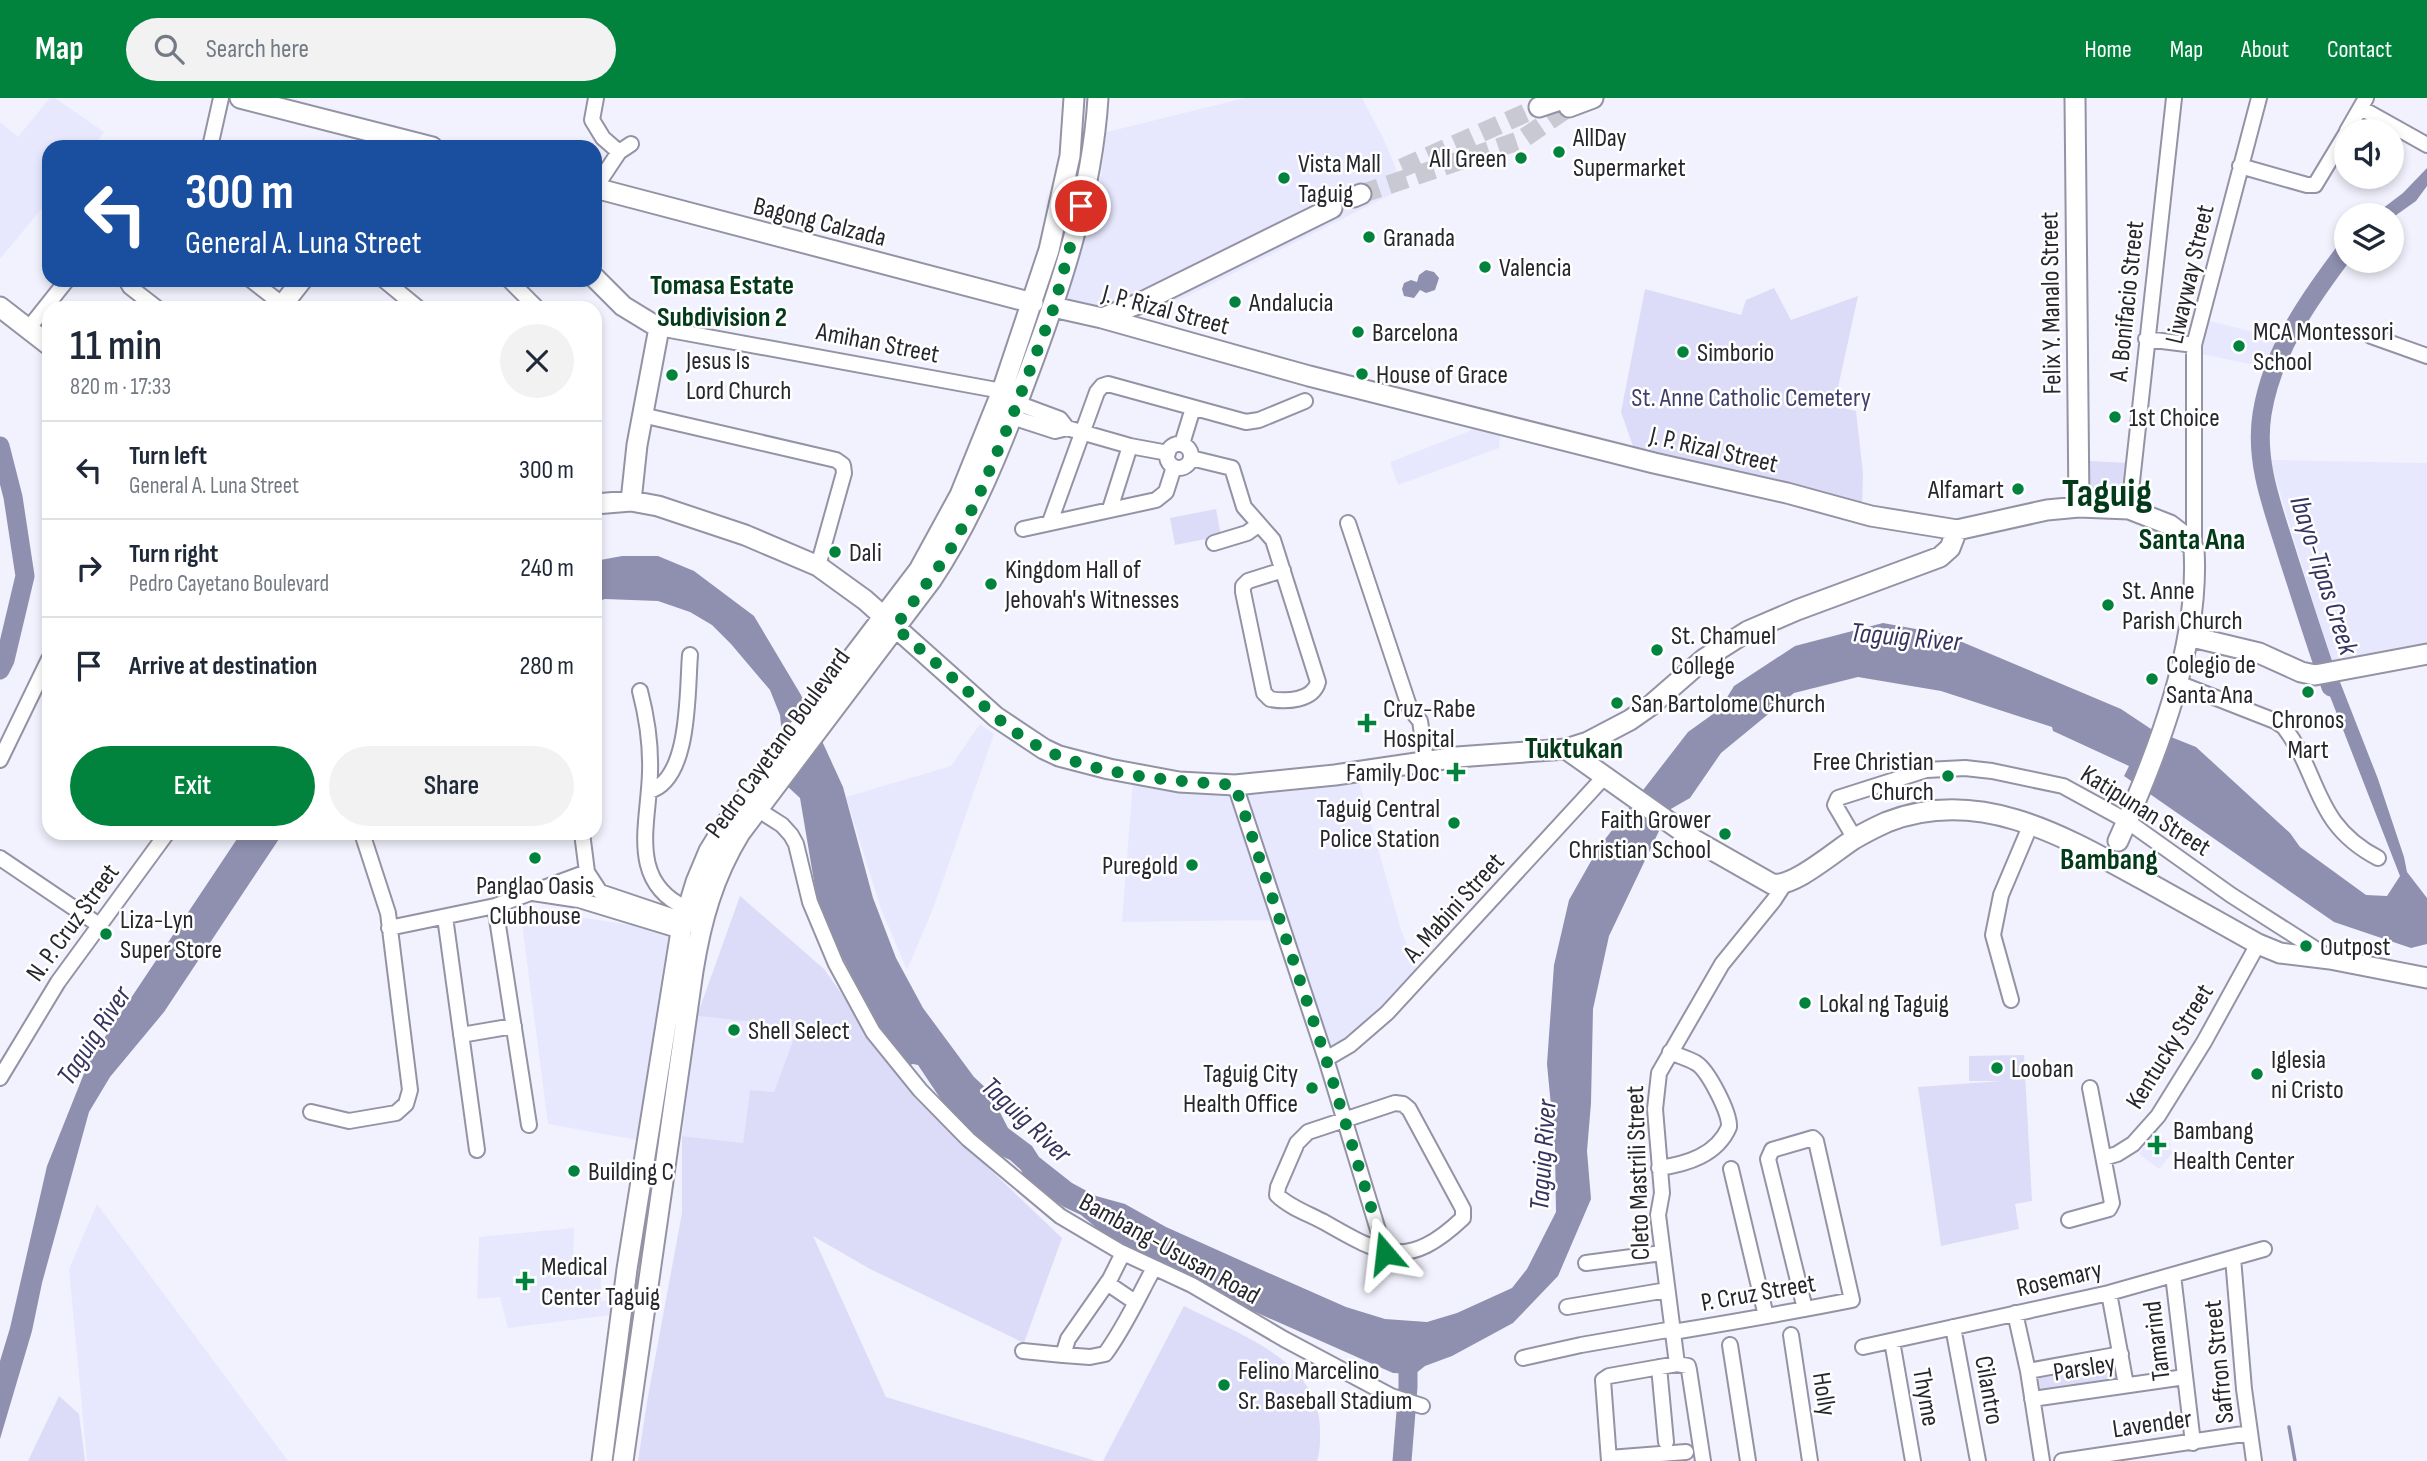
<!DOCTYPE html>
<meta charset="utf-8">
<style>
:root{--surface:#fff;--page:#f2f2f3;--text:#1f2937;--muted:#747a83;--line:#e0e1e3;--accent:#01833e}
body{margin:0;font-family:"Sofia Sans Condensed",sans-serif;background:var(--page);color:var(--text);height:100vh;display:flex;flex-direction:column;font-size:26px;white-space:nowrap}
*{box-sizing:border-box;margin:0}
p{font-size:23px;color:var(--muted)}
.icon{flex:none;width:38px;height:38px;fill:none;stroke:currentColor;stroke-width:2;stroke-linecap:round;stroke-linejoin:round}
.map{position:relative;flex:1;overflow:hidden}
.sheet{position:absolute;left:42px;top:203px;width:560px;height:539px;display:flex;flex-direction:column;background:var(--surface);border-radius:21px;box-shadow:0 4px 10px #0003}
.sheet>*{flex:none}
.banner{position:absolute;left:42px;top:42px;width:560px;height:147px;border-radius:21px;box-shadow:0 4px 10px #0003;background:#1a4fa0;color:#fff;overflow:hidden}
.tools{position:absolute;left:2334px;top:21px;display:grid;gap:14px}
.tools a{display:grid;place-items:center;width:70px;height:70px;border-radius:50%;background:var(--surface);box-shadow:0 4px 10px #0003;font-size:35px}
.pin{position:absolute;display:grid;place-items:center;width:60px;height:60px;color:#fff;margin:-30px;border:4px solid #fff;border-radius:50%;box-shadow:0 2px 7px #0007}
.me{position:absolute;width:77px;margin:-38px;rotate:343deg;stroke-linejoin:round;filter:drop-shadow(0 0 5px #0008)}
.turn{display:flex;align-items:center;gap:24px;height:147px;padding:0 28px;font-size:32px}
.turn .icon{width:91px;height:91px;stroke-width:2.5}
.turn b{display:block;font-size:49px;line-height:60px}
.round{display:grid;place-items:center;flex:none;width:74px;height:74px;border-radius:37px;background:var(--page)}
.overview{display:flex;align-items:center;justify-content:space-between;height:119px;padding:0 28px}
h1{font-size:42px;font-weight:600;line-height:52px}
.action{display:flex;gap:14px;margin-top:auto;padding:14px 28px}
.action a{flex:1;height:80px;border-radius:42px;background:var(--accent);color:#fff;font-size:28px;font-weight:600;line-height:80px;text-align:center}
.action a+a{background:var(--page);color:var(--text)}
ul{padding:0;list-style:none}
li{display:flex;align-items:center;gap:21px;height:98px;padding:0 28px;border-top:2px solid var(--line)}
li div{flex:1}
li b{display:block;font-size:26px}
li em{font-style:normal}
header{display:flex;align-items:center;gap:42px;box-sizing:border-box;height:98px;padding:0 35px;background:var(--accent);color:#fff}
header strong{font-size:33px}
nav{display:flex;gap:38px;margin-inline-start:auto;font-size:24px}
.search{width:490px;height:63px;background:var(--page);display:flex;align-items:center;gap:18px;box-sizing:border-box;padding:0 24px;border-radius:38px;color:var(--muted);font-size:26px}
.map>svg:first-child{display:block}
</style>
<header>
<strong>Map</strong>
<div class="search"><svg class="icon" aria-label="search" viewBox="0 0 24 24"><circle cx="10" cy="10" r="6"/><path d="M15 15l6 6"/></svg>Search here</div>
<nav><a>Home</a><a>Map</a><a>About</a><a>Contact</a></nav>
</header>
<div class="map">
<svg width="2427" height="1363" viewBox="0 0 2427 1363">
<rect width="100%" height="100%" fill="#f1f2fd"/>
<path fill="#e7e8fd" d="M50 0H55L104 34 93 49H49V102L0 161V24L18 39Z
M1245 0H1362L1384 42 1404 90 1190 197 1136 219 1066 205 1099 92 1107 34Z
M2206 222 2282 241 2269 270 2197 255Z
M1477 326 1501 331 1499 350 1398 387 1390 364 1470 333Z
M2270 362 2427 365V550L2332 567Z
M980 626 994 636 934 808 907 872 881 811 846 699 951 668Z
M1358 680 1401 832 1419 876 1352 940 1328 950 1240 692Z
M1133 683 1225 694 1233 698 1275 822 1122 824Z
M520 810 669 833 637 1042 548 1026Z
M697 918 798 929 774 994 750 992 743 1045 682 1038Z
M2154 1023 2160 1029 2156 1035 2171 1046 2168 1050 2173 1054 2159 1071 2139 1056 2145 1048 2138 1042Z
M97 1106 288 1363H87L69 1171Z
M574 1130 573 1167 601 1168V1203H612L611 1217 508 1230 500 1199 477 1201 479 1139Z"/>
<path fill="#dcdcf8" d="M1774 190 1791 222 1858 198 1834 308 1856 313 1863 375 1862 411 1635 354 1621 314 1645 191 1741 217 1746 202Z
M2090 363 2129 365 2127 400 2088 398Z
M1216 411 1221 438 1175 447 1170 420Z
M740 798 824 871 916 1001 1062 1140 1024 1245 870 1171 813 1138 886 1299 1096 1363H638L647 1304 682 1115V1038L743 1045 750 992 774 994 798 929 697 918Z
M2024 957 2032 1103 2015 1106 2019 1131 1941 1148 1918 989 2002 983H1969V958Z
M1184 1208C1238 1236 1323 1263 1320 1336 1320 1345 1320 1354 1317 1363H1103Z
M2114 1266 2117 1281 2040 1292 2038 1278Z
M59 1298 79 1316 85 1363H28Z"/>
<path fill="#8f90af" d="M2427 70V88L2416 103 2392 120V117H2374L2403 95Z
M2347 143V157L2307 211 2298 205Z
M1426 172 1434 174 1439 180 1435 192 1426 195 1420 192 1414 200 1404 198 1402 191 1404 185 1411 182 1417 184 1419 177Z
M622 458H658L694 473 754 518 801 597 843 689 873 800 896 860 923 910 974 979 989 993 1008 1030 1032 1048 1039 1059 1072 1085 1096 1098 1125 1106 1166 1129 1262 1172 1346 1209 1385 1221 1427 1224 1457 1215 1512 1190 1527 1171 1556 1114 1555 1050 1547 966 1554 867 1569 802 1599 749 1688 634 1720 611 1734 588 1795 548 1883 525 1943 536 2121 611 2151 631 2196 649 2290 735 2300 749 2366 797 2387 798 2400 778 2326 588 2340 584 2378 681 2404 759 2407 774 2427 800V846L2411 850 2334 824 2124 678 2129 668 2053 633 2052 629 1941 593 1858 579 1794 595 1721 655 1690 700 1669 712 1609 838 1593 911 1591 1005 1587 1053 1591 1101 1558 1178 1513 1225 1452 1258 1425 1268 1415 1276 1393 1275 1217 1197 1160 1164 1110 1141 1081 1117 1064 1109 1033 1088 1025 1081 1021 1072 1010 1062 983 1049 942 1003 918 967 913 966 907 968 882 935 835 845 818 807 800 700 787 688 780 617 770 592 731 546 712 527 690 514 658 503 605 501 595 504V463Z
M241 735H283L164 914 110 979 89 1014 42 1185 32 1233 0 1341V1263L10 1230 47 1068 89 963Z"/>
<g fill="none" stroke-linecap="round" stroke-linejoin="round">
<path stroke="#8f90af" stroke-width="3.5" d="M2289 1329 2295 1363"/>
<path stroke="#8f90af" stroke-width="19" d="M0 348 13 399 25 478 5 562 0 572
M2331 589C2316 547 2303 505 2289 462 2275 415 2254 367 2262 316 2272 253 2309 201 2347 151
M1402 1363 1408 1289V1249"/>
<path stroke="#c8c9d3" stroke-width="19" stroke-dasharray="19 10" stroke-linecap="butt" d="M1402 70 1539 9
M1361 96 1521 42 1569 9"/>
<g stroke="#9393a5" stroke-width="18">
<path id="street" d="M596 0 592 22 603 40 619 54
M2361 10 2427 47
M2347 33 2366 0
M210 49 221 0
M2240 68 2307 87H2315L2347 34
M595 90 619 54 631 46
M126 182 130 189 157 210
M251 182 287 210
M384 182 418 210
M509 182 537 210
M659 230 1002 293
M28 231 67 182
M2371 238 2427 258
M2146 241 2194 247
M1017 305 1060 321 1067 330
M642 317 836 362 843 367 844 375 818 468
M1012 319 1055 333 1067 330 1130 348 1168 355
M1182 346 1193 310
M1167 358a12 12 0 1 1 24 0a12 12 0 1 1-24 0Z
M1191 360 1232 370 1244 409 1273 442 1318 584C1313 603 1286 604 1270 601L1264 595 1243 494V488L1248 483 1283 472
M1110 411 1130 348
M2129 411 2174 0
M1050 424 1097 294 1102 288 1108 286 1246 324 1259 322 1305 303
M1348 425 1410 611 1420 623 1426 662
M1023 431 1156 402 1166 394 1174 369
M1214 445 1247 435 1258 427
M2194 451V247L2259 0
M2178 585 2275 623 2284 629C2321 678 2313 726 2378 760
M640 593C647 620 651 645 650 674 649 725 627 783 686 810
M0 662 49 561
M1235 687 1326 961 1385 1155
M649 693C691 682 687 591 690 557
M757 711 782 727 791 737 796 746 810 804 836 866 873 934 920 992 968 1041 1060 1118 1119 1153 1192 1187 1284 1241 1391 1298 1422 1308
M1855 741 1835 707 1838 700 1926 672 1965 670 1992 673 2063 688 2127 723 2231 797 2328 859
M0 760 99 827
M533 795 579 802 681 833
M579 802 587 774 582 735
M495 808 529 1027
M445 819 477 1052
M389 830 495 808 587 774 600 794 683 822
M2011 902 1993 837 2001 797 2031 726
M461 937 514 928
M1326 961 1350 947 1387 915 1605 678
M0 980 58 884 167 735
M1395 1005 1403 1006 1409 1011 1463 1111V1120C1408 1172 1383 1158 1324 1124 1309 1116 1289 1109 1277 1097L1278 1089 1297 1045 1308 1034Z
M311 1014 349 1023 396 1015 406 1006 410 992 388 815 362 735
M2104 1060 2117 1056 2133 1046 2158 1018 2204 944 2258 846
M1659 1070C1687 1066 1717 1057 1729 1029 1730 1015 1708 972 1696 965 1688 960 1678 958 1670 954
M1731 1071 1766 1218
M2069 1122 2109 1111 2112 1105 2090 990
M2233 1160 2244 1291 2254 1363
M1586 1165 1662 1155
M2173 1177 2193 1345
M1107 1185 1135 1204
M2109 1195 2126 1287
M1567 1209 1667 1192
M2015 1215 2028 1273 2042 1363
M1953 1229 1978 1363
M1673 1234C1733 1224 1792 1214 1852 1202L1816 1043 1813 1040 1772 1052 1768 1061 1805 1211
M1791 1237 1810 1363
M1892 1243 1913 1363
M1730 1247 1748 1363
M1863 1249 2109 1195 2264 1151
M1023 1253 1063 1257 1068 1241 1110 1181 1123 1155
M1063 1257 1090 1259 1105 1256C1125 1229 1138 1199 1154 1170
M1523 1260 1581 1247 1673 1231
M1677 1266 1658 1117 1662 1095 1655 1011 1659 975 1722 866 1774 802 1785 785
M1659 1269 1666 1344
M2028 1273 2121 1256
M2032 1301 2185 1279
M1609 1360 1686 1354
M1609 1363 1603 1282 1609 1278 1677 1266 1688 1268 1689 1272 1703 1363
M2062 1363 2250 1335"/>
</g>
<g stroke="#9393a5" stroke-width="23">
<path id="secondary" d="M240 0 432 49
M2075 0 2079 409
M1539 9 1566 0
M1569 9 1593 0
M595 90 1033 205
M1354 99 1361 96
M595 180 623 208 659 230 637 347 631 403
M0 209 49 247
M1053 209 1102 220 1309 278 1654 365 1787 395 1871 418 1957 432 2047 412 2079 409 2129 411 2170 427 2183 437 2194 451C2200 547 2157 657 2118 743
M280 210 302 182
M1102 220 1138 206 1332 110
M595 406 631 403 658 408 745 437 818 468 865 502 996 619 1044 651 1059 658 1109 671 1179 684 1235 687 1335 677 1457 659 1566 651 1588 644 1630 622 1650 608 1704 561 1748 533 1797 512 1940 459 1950 450 1957 432
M2188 538 2259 555 2301 574 2315 577 2427 556
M1566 651 1693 741 1772 786C1793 790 1835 753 1854 741 1864 735 1876 729 1887 724 1979 688 2064 738 2142 781 2181 803 2219 824 2258 846L2280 855 2330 861 2427 880
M602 1363 627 1171 681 833 696 784 709 753 725 727 919 472 960 397 1002 293 1049 152 1070 58 1074 0
M623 1363 693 873C701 823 713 779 740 735L932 481C973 419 1001 349 1027 279 1061 189 1092 96 1098 0"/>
</g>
<use href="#street" stroke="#fff" stroke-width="14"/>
<use href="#secondary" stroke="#fff" stroke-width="19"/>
</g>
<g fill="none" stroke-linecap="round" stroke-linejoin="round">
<path stroke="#01833e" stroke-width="12" stroke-dasharray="0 21.6" d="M1081 108 1054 209 1012 319 977 402 948 456 895 529C920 551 946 574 971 596 990 613 1007 630 1029 643 1083 677 1172 683 1235 687L1326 961 1385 1155"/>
</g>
<g fill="#01833e" stroke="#fff" stroke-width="2.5">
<circle cx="1559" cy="54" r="7"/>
<circle cx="1521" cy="60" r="7"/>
<circle cx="1284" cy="80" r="7"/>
<circle cx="1369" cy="139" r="7"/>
<circle cx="1485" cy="169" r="7"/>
<circle cx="1235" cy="204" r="7"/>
<circle cx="1358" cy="234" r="7"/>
<circle cx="2239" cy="248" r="7"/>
<circle cx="1683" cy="254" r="7"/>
<circle cx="1362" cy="276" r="7"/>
<circle cx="672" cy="277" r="7"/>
<circle cx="2115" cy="319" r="7"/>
<circle cx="2018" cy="391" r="7"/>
<circle cx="835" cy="454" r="7"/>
<circle cx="991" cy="486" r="7"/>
<circle cx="2108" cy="507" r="7"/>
<circle cx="1657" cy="552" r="7"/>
<circle cx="2152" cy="581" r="7"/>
<circle cx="2308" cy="594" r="7"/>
<circle cx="1617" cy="605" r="7"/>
<path d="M1363.5 614.5h7v7h7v7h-7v7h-7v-7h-7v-7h7z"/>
<path d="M1452.5 663.5h7v7h7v7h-7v7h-7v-7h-7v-7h7z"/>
<circle cx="1948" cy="678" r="7"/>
<circle cx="1454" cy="725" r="7"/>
<circle cx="1725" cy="736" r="7"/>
<circle cx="535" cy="760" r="7"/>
<circle cx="1192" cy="767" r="7"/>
<circle cx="106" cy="836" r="7"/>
<circle cx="2306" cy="848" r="7"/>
<circle cx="1805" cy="905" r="7"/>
<circle cx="734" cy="932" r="7"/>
<circle cx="1997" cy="970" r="7"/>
<circle cx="2257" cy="976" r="7"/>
<circle cx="1312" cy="990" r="7"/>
<path d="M2153.5 1036.5h7v7h7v7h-7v7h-7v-7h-7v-7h7z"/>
<circle cx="574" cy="1073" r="7"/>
<path d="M521.5 1172.5h7v7h7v7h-7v7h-7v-7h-7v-7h7z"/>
<circle cx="1224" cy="1287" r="7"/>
</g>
<g text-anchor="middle" stroke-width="5" stroke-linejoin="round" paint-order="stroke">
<g font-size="26" fill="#26262d" stroke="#fff" text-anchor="start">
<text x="1573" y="48">AllDay<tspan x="1573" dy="30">Supermarket</tspan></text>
<text x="1507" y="69" text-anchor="end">All Green</text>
<text x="1298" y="74">Vista Mall<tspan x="1298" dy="30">Taguig</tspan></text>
<text x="1383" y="148">Granada</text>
<text x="1499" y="178">Valencia</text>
<text x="1249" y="213">Andalucia</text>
<text x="2253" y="242">MCA Montessori<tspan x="2253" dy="30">School</tspan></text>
<text x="1372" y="243">Barcelona</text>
<text x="1697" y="263">Simborio</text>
<text x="686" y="271">Jesus Is<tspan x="686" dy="30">Lord Church</tspan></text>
<text x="1376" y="285">House of Grace</text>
<text x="2129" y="328">1st Choice</text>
<text x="2004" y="400" text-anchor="end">Alfamart</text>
<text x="849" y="463">Dali</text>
<text x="1005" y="480">Kingdom Hall of<tspan x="1005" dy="30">Jehovah's Witnesses</tspan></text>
<text x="2122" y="501">St. Anne<tspan x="2122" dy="30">Parish Church</tspan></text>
<text x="1671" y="546">St. Chamuel<tspan x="1671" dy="30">College</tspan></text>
<text x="2166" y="575">Colegio de<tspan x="2166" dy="30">Santa Ana</tspan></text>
<text x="1631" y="614">San Bartolome Church</text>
<text x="1383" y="619">Cruz-Rabe<tspan x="1383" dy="30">Hospital</tspan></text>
<text x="2308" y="630" text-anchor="middle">Chronos<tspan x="2308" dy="30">Mart</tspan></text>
<text x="1934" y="672" text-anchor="end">Free Christian<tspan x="1934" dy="30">Church</tspan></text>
<text x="1440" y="683" text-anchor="end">Family Doc</text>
<text x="1440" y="719" text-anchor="end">Taguig Central<tspan x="1440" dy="30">Police Station</tspan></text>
<text x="1711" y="730" text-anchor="end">Faith Grower<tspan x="1711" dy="30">Christian School</tspan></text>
<text x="1178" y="776" text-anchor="end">Puregold</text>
<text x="535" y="796" text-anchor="middle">Panglao Oasis<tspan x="535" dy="30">Clubhouse</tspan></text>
<text x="120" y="830">Liza-Lyn<tspan x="120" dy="30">Super Store</tspan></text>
<text x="2320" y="857">Outpost</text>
<text x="1819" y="914">Lokal ng Taguig</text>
<text x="748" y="941">Shell Select</text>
<text x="2271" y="970">Iglesia<tspan x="2271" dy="30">ni Cristo</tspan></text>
<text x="2011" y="979">Looban</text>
<text x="1298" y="984" text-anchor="end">Taguig City<tspan x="1298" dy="30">Health Office</tspan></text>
<text x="2173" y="1041">Bambang<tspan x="2173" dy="30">Health Center</tspan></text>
<text x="588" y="1082">Building C</text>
<text x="541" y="1177">Medical<tspan x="541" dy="30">Center Taguig</tspan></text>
<text x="1238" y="1281">Felino Marcelino<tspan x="1238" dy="30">Sr. Baseball Stadium</tspan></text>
</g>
<g font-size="26" fill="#26262d" stroke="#fff">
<text transform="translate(820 123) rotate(14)" y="9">Bagong Calzada</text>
<text transform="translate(2189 176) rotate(-77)" y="9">Liwayway Street</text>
<text transform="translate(2126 203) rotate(-84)" y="9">A. Bonifacio Street</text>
<text transform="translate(2050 205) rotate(-91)" y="9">Felix Y. Manalo Street</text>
<text transform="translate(1166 211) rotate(15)" y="9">J. P. Rizal Street</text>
<text transform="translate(878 244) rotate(11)" y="9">Amihan Street</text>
<text transform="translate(1714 351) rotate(13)" y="9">J. P. Rizal Street</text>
<text transform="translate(777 645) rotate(-54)" y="9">Pedro Cayetano Boulevard</text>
<text transform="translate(2146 712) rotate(32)" y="9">Katipunan Street</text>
<text transform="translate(1453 809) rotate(-48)" y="9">A. Mabini Street</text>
<text transform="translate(72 824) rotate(-54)" y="9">N. P. Cruz Street</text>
<text transform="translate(2169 948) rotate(-58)" y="9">Kentucky Street</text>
<text transform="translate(1637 1075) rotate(-92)" y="9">Cleto Mastrili Street</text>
<text transform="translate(1170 1150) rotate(29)" y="9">Bambang-Ususan Road</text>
<text transform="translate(2059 1180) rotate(-13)" y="9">Rosemary</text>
<text transform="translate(1758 1194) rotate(-10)" y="9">P. Cruz Street</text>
<text transform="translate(2156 1243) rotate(-97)" y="9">Tamarind</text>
<text transform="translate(2218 1264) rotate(-96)" y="9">Saffron Street</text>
<text transform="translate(2084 1269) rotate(-9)" y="9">Parsley</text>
<text transform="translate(1990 1292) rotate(80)" y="9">Cilantro</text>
<text transform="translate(1825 1296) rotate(81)" y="9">Holly</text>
<text transform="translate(1927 1299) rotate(80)" y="9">Thyme</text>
<text transform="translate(2152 1325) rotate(-8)" y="9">Lavender</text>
</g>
<g font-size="26" fill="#403e6c" stroke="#fff">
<text x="1751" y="308">St. Anne Catholic Cemetery</text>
</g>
<g font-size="28" font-weight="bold" fill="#033a19" stroke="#fff">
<text x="722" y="196">Tomasa Estate<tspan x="722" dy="32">Subdivision 2</tspan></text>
</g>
<g font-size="28" font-style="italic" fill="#363360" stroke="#fff">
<text transform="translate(2325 477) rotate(72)" y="10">Ibayo-Tipas Creek</text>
<text transform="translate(1906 538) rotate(5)" y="10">Taguig River</text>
<text transform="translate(93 937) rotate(-57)" y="10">Taguig River</text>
<text transform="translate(1027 1021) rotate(43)" y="10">Taguig River</text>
<text transform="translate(1542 1057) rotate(-86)" y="10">Taguig River</text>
</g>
<g font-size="30" font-weight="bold" fill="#033a19" stroke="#fff">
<text x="2192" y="451">Santa Ana</text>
<text x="1574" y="660">Tuktukan</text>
<text x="2109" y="771">Bambang</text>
</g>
<g font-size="40" font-weight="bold" fill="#033a19" stroke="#fff">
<text x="2107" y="408">Taguig</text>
</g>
</g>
</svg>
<div class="tools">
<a><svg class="icon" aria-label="sound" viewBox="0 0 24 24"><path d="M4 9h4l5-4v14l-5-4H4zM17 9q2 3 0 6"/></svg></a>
<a><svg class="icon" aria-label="layers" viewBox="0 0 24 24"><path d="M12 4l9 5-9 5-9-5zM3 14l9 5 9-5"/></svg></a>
</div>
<div class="pin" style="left:1081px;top:108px;background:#d93025"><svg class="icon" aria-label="arrive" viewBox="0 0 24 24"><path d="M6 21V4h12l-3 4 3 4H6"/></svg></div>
<svg class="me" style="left:1385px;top:1155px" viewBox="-20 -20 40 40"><path d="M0-17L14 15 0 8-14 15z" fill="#01833e" stroke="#fff" stroke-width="4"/></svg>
<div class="banner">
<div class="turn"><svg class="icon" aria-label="left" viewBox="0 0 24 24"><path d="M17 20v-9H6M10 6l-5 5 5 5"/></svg><div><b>300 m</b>General A. Luna Street</div></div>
</div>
<section class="sheet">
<div class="overview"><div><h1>11 min</h1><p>820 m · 17:33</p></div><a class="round"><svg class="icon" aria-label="close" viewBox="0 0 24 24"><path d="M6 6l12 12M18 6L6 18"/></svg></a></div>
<ul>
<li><svg class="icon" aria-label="left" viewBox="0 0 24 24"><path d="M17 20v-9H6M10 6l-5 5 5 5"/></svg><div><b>Turn left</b><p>General A. Luna Street</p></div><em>300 m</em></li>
<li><svg class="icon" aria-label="right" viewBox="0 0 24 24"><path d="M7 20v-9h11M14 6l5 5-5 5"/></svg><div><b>Turn right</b><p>Pedro Cayetano Boulevard</p></div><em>240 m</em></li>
<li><svg class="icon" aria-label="arrive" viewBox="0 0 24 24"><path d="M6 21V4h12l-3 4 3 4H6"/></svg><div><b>Arrive at destination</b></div><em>280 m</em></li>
</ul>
<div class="action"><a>Exit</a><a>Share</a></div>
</section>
</div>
